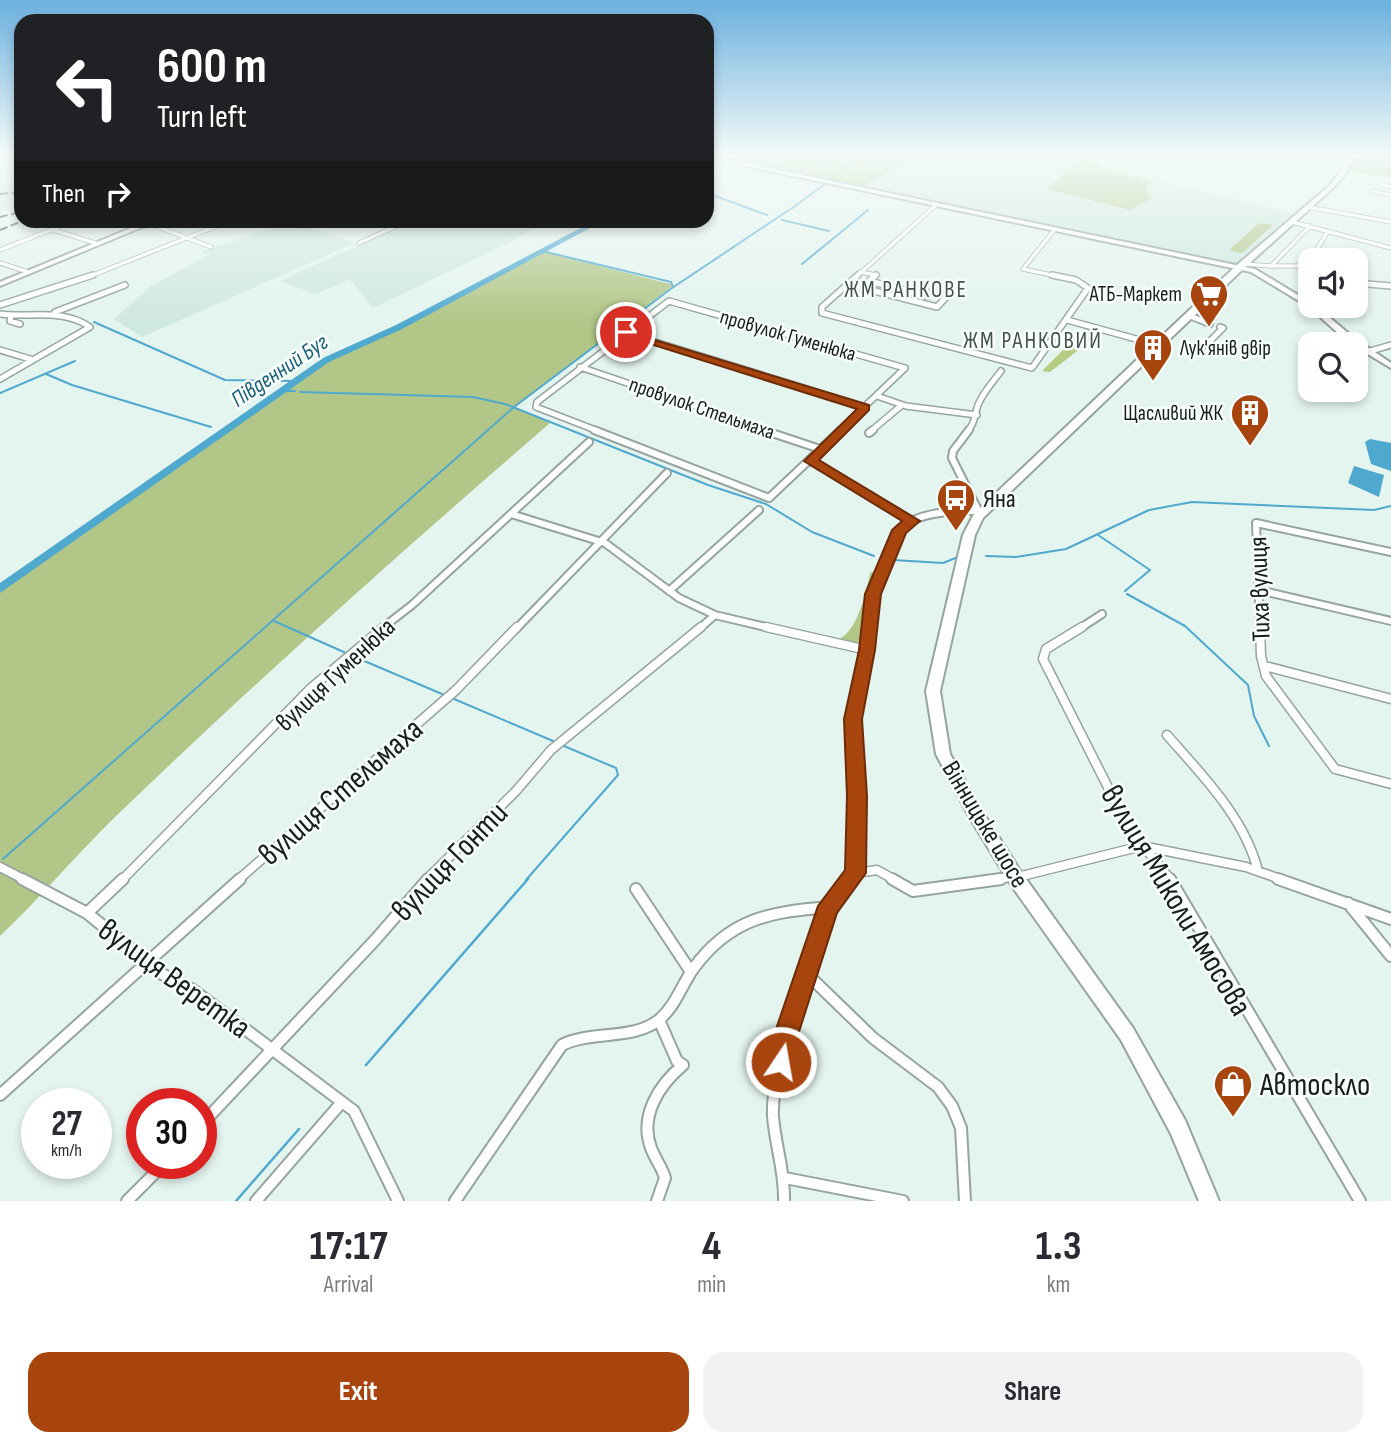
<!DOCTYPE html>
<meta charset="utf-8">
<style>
:root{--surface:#fff;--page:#f2f2f3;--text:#2b2b33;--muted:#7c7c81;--accent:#a8440e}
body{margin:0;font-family:"Sofia Sans Condensed",sans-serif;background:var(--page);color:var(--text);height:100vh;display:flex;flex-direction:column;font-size:26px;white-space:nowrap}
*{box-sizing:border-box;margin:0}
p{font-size:23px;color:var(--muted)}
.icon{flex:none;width:38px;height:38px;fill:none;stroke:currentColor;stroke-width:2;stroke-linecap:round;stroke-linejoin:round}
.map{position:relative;height:1201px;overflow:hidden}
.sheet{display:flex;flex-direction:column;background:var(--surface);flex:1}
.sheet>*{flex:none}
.guide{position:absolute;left:14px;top:14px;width:700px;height:214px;border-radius:21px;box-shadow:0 4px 10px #0003;background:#202124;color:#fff;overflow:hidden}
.buttons{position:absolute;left:1298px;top:248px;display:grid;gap:14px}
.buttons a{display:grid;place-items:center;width:70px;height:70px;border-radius:14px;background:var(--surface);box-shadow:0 4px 10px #0003;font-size:35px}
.speed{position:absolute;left:21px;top:1088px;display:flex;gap:14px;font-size:35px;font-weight:700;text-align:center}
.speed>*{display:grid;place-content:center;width:91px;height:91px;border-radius:50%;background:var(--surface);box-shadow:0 4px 10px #0003;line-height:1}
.speed small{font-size:18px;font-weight:400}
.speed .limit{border:10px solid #d22;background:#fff;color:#111}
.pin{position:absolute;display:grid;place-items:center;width:60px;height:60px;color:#fff;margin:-30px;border:4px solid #fff;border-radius:50%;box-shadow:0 2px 7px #0007}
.me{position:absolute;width:77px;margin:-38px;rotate:12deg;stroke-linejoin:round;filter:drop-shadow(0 0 5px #0008)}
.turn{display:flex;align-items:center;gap:24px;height:147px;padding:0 28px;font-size:32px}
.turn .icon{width:91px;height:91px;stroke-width:2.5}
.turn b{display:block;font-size:49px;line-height:60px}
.then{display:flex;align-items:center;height:66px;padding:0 28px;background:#0003;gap:14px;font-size:26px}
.eta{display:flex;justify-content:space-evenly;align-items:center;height:119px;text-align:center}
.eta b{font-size:42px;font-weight:700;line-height:49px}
.cta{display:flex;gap:14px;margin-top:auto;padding:14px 28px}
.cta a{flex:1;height:80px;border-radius:21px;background:var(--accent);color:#fff;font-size:28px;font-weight:700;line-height:80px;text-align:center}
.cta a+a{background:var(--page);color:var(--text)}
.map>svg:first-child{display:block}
</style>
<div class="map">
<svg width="1391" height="1201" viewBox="0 0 1391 1201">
<rect width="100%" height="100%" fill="#e4f4ef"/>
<path fill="#cfe8e0" d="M0 155H21V206L0 211Z
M917 155H1086L1046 188 1152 197 1145 190 1152 181 1161 180 1297 215 1239 266 861 188Z
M1138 155H1178L1158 179 1132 175Z
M416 220 547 221 512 241 373 308 350 279 316 294 279 281Z
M292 221 355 243 142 337 114 319 151 286 208 255 201 252Z"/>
<path fill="#b1c687" d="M917 155 861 188 707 156V155Z
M1086 155H1094V162L1104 168 1152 181 1145 190 1152 198 1130 210 1046 189Z
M1353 155H1391V178L1346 170Z
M1259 223 1273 225 1242 253 1229 250Z
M542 251 674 285 515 407 550 423C402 551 255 682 114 818 75 856 40 898 0 936V589L326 360 399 327Z
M880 568 871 590 865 643 862 645 837 640C857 633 866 593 870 573Z"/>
<path fill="#b4cc81" d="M782 155H811V168C830 176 855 166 869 175L864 180 850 182 765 163 768 158Z
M1085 328 1103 331 1050 372 1042 371Z"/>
<path fill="#4fa9cf" d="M1370 439 1391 443V471L1371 464 1365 442Z
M1354 466 1384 475 1379 497 1348 483Z"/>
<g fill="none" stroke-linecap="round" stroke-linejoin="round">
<path stroke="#4fa9cf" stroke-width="2" d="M843 169 863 155
M707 193 767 215
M791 209 825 184
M782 220 829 231
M542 251 671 282 673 287
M802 264 868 210
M94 322 225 380 296 381
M46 374 72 385 211 427
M284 391H295
M300 392 473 397 505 404 708 485 766 504 812 532 874 556
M0 393 75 361
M1098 535 1150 570 1125 591
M986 556 1016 557 1066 549 1149 510 1192 502 1374 510 1391 506
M893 560 943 563 958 557
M1127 594 1185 626 1248 685 1254 716 1269 746
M274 621 346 653
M355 657 442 694
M454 699 553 741
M3 859 514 407 672 288 789 210
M526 880 618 775 616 768 564 746"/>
<path stroke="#4fa9cf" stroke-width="2.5" d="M366 1065 528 879
M236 1201 299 1129"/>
<path fill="#4fa9cf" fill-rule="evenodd" d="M716 155H723L707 164V160Z
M596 220H605L402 329 329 362 0 593V583L323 358 396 325Z"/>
<g stroke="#95a49f" stroke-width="5">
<path id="street-far4" d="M1382 185 1391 187
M1372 191 1391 195
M1308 207 1391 222
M295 220 305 227
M1292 222 1391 248
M150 224 211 247
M1055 229 1023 269 1061 277
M54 230 98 244
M359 243 410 220
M0 250 76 220
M0 263 28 272
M1244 264 1271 266 1310 226
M1271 266H1297L1311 270
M1297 266 1313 256 1328 231
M860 272 876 275 874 277
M88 277 232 220
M856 277 937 204"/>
</g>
<g stroke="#95a49f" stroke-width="8">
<path id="street-far3" d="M858 275 822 307V313L1032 368 1088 288 1076 280 1052 275
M1356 283 1391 286
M847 284 937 307 949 294 933 290 928 296 869 281 876 275
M0 305 93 275
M55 312 125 285
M0 314C31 318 62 308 90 327L0 379
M11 316 10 321 20 324
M1190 316 1210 324
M1067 320 1158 345
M626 333 865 407
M1206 345 1223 328 1220 327
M0 350 30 359
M1367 352 1391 345
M580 367 768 431
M877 396 906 406 977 415
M598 431 536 407 537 402 669 301 905 368 839 431
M871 431 902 405
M968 431C976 422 974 415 978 405 983 392 993 382 1001 371"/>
</g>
<g stroke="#95a49f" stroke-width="10">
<path id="street-far2" d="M594 430 769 498 841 430
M763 430 823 450
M969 430 953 451 952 458 978 510
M869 433 873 430
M811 461 912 521
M511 514 605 543 679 598 715 615 774 629
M1259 590 1391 621
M669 591 759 510
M381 629 412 605 589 442
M516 629 667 473
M699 629 715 615
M869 629C872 603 885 539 908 523 925 512 963 509 982 512
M1079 629 1102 614
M1260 629 1256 523 1391 552"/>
</g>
<g stroke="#95a49f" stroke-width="11">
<path id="street-far1" d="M766 627 867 650
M1082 627 1046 649 1043 659 1119 809 1135 836 1171 880
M1260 627 1261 656 1266 676 1335 769 1391 784
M1265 666 1391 699
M1167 735C1202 775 1245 818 1258 871
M0 867 25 880
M856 873 877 870 895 880
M122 880 311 688 384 627
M238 880 456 690 517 627
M426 880 516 791 551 750 701 627
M850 880 856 873 857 796 853 719 869 627
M988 880 1026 875 1142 846 1246 867 1283 880"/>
</g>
<g stroke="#95a49f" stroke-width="14">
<path id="street" d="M22 879 87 913 162 974 193 990 354 1111 398 1201
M892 879 913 891 1001 879
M1170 879 1360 1201
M1278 879 1391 919
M636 889 691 972
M1348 903 1391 956
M87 913 123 879
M805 972 873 1038 938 1087 952 1106 961 1128 965 1201
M0 1095 240 879
M201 1125 376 939 428 879
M785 1178 903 1201
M127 1201 164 1164
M256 1201 342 1102
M455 1201 562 1045C592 1030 634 1041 660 1019 675 1006 682 985 693 969 730 918 770 912 829 907
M657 1201 665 1178C662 1167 655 1159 651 1148 639 1116 659 1085 683 1065L677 1061 659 1020
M784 1201C785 1171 775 1145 773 1116 771 1073 808 946 828 908 834 898 844 888 852 879"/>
</g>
<g stroke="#95a49f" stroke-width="4">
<path id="secondary" d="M707 155 1255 269 1311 303V306H1316L1354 338 1391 363V368L1356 347V345L1348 342 1309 307 1251 272 707 158Z
M159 220H172L140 228 0 286V282L136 226Z"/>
</g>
<g stroke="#95a49f" stroke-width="4">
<path id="primary" d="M1348 155H1354L1344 176 1333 188 1243 269 983 518 975 535 940 691 950 754 980 808 1021 872 1133 1028 1185 1120 1219 1201H1199L1171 1134 1121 1040 1009 882 970 818 936 754 926 691 963 535 974 514 1237 265 1329 186 1338 175Z"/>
</g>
<use href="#street-far4" stroke="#fff" stroke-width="3.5"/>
<use href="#street-far3" stroke="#fff" stroke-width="5"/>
<use href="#street-far2" stroke="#fff" stroke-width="6"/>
<use href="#street-far1" stroke="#fff" stroke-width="8"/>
<use href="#street" stroke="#fff" stroke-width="10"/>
<use href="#secondary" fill="#fff" fill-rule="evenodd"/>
<use href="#primary" fill="#fff" fill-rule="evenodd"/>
<path stroke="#48504e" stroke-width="2" stroke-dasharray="8 3.5" stroke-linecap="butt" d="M0 194 21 192
M0 217 21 212
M0 230 25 220"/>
</g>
<linearGradient id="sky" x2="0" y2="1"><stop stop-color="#6bb0de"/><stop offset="0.48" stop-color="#f3faf8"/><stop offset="1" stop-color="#f3faf8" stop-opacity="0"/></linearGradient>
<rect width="1391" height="323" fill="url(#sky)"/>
<path fill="#a8440e" stroke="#6d2c09" stroke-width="2" d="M622 330 869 405V410L819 460 920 521 906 533 881 594 875 650 862 719 867 796 866 873 837 913 796 1041 790 1071 781 1075 773 1071 769 1062 772 1041 818 906 845 870 847 796 844 719 859 650 865 594 892 530 902 521 804 461 857 409 622 335Z"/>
<defs>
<g id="supermarket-pin" transform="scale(2.0125)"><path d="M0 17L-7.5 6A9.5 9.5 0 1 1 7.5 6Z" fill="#a8440e" stroke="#f8fefc"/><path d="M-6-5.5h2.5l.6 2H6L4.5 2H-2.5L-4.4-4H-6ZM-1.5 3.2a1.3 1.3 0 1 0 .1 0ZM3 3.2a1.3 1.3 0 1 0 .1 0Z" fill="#fff"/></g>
<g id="building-pin" transform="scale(2.0125)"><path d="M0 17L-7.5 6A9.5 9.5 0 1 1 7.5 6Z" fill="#a8440e" stroke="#f8fefc"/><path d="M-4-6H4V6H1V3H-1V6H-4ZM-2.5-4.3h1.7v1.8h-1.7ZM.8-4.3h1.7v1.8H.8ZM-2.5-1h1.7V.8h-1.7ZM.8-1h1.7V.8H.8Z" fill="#fff"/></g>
<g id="bus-pin" transform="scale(2.0125)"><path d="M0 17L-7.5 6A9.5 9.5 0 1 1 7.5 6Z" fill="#a8440e" stroke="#f8fefc"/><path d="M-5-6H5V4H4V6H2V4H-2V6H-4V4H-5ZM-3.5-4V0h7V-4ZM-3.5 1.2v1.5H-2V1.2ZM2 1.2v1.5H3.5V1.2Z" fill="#fff"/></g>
<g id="shop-pin" transform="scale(2.0125)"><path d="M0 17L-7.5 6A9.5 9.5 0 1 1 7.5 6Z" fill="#a8440e" stroke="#f8fefc"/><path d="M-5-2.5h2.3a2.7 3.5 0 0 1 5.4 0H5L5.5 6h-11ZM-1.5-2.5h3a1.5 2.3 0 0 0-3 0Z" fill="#fff"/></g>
</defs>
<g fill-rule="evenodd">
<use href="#supermarket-pin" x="1209" y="294"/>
<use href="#building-pin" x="1153" y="348"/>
<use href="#building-pin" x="1250" y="413"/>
<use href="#bus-pin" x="956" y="498"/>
<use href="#shop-pin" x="1233" y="1084"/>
</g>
<g text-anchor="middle" stroke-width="5" stroke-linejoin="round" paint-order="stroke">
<g font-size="21" fill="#181e1c" stroke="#f8fefc" text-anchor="end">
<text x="1182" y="301">АТБ-Маркет</text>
<text x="1180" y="355" text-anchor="start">Лук'янів двір</text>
<text x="1223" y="420">Щасливий ЖК</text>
</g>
<g font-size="21" fill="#181e1c" stroke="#f8fefc">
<text transform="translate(788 335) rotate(16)" y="7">провулок Гуменюка</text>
<text transform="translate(702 408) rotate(19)" y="7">провулок Стельмаха</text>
</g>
<g font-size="23" letter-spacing="2" fill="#44514d" stroke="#f8fefc">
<text x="906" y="297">ЖМ РАНКОВЕ</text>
<text x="1033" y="348">ЖМ РАНКОВИЙ</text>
</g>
<g font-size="23" font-style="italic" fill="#1a5f7a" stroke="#f8fefc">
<text transform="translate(279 370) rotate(-34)" y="8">Південний Буг</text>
</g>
<g font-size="26" fill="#181e1c" stroke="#f8fefc" text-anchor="start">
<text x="983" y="507">Яна</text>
</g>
<g font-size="26" fill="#181e1c" stroke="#f8fefc">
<text transform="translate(1259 589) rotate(-92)" y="9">Тиха вулиця</text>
<text transform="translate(335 674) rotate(-43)" y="9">вулиця Гуменюка</text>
<text transform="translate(986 824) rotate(59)" y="9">Вінницьке шосе</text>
</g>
<g font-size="32" fill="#181e1c" stroke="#f8fefc">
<text transform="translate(340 791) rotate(-41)" y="11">вулиця Стельмаха</text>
<text transform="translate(449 861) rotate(-46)" y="11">вулиця Гонти</text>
<text transform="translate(1177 900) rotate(59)" y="11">вулиця Миколи Амосова</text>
<text transform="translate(175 978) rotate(36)" y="11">вулиця Веретка</text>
</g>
<g font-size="32" fill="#181e1c" stroke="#f8fefc" text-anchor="start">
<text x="1260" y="1095">Автоскло</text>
</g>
</g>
</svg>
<div class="buttons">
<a><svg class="icon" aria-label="sound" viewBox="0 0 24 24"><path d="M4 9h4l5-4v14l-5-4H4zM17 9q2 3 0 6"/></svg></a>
<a><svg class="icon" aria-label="search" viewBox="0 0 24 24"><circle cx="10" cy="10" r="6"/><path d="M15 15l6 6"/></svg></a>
</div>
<div class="speed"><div>27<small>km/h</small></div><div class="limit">30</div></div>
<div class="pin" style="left:626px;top:332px;background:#d93025"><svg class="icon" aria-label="arrive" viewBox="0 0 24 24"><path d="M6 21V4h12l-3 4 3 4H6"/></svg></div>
<svg class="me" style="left:781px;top:1062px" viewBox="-20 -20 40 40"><circle r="17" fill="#a8440e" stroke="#fff" stroke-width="3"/><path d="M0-11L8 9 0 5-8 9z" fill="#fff"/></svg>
<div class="guide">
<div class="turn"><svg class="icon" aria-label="left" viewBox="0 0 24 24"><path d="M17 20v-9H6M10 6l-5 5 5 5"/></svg><div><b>600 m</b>Turn left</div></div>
<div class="then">Then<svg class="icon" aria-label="right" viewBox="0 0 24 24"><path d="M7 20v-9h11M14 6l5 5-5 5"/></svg></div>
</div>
</div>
<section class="sheet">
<div class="eta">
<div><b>17:17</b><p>Arrival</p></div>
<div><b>4</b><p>min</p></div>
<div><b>1.3</b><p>km</p></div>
</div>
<div class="cta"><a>Exit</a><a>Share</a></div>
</section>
